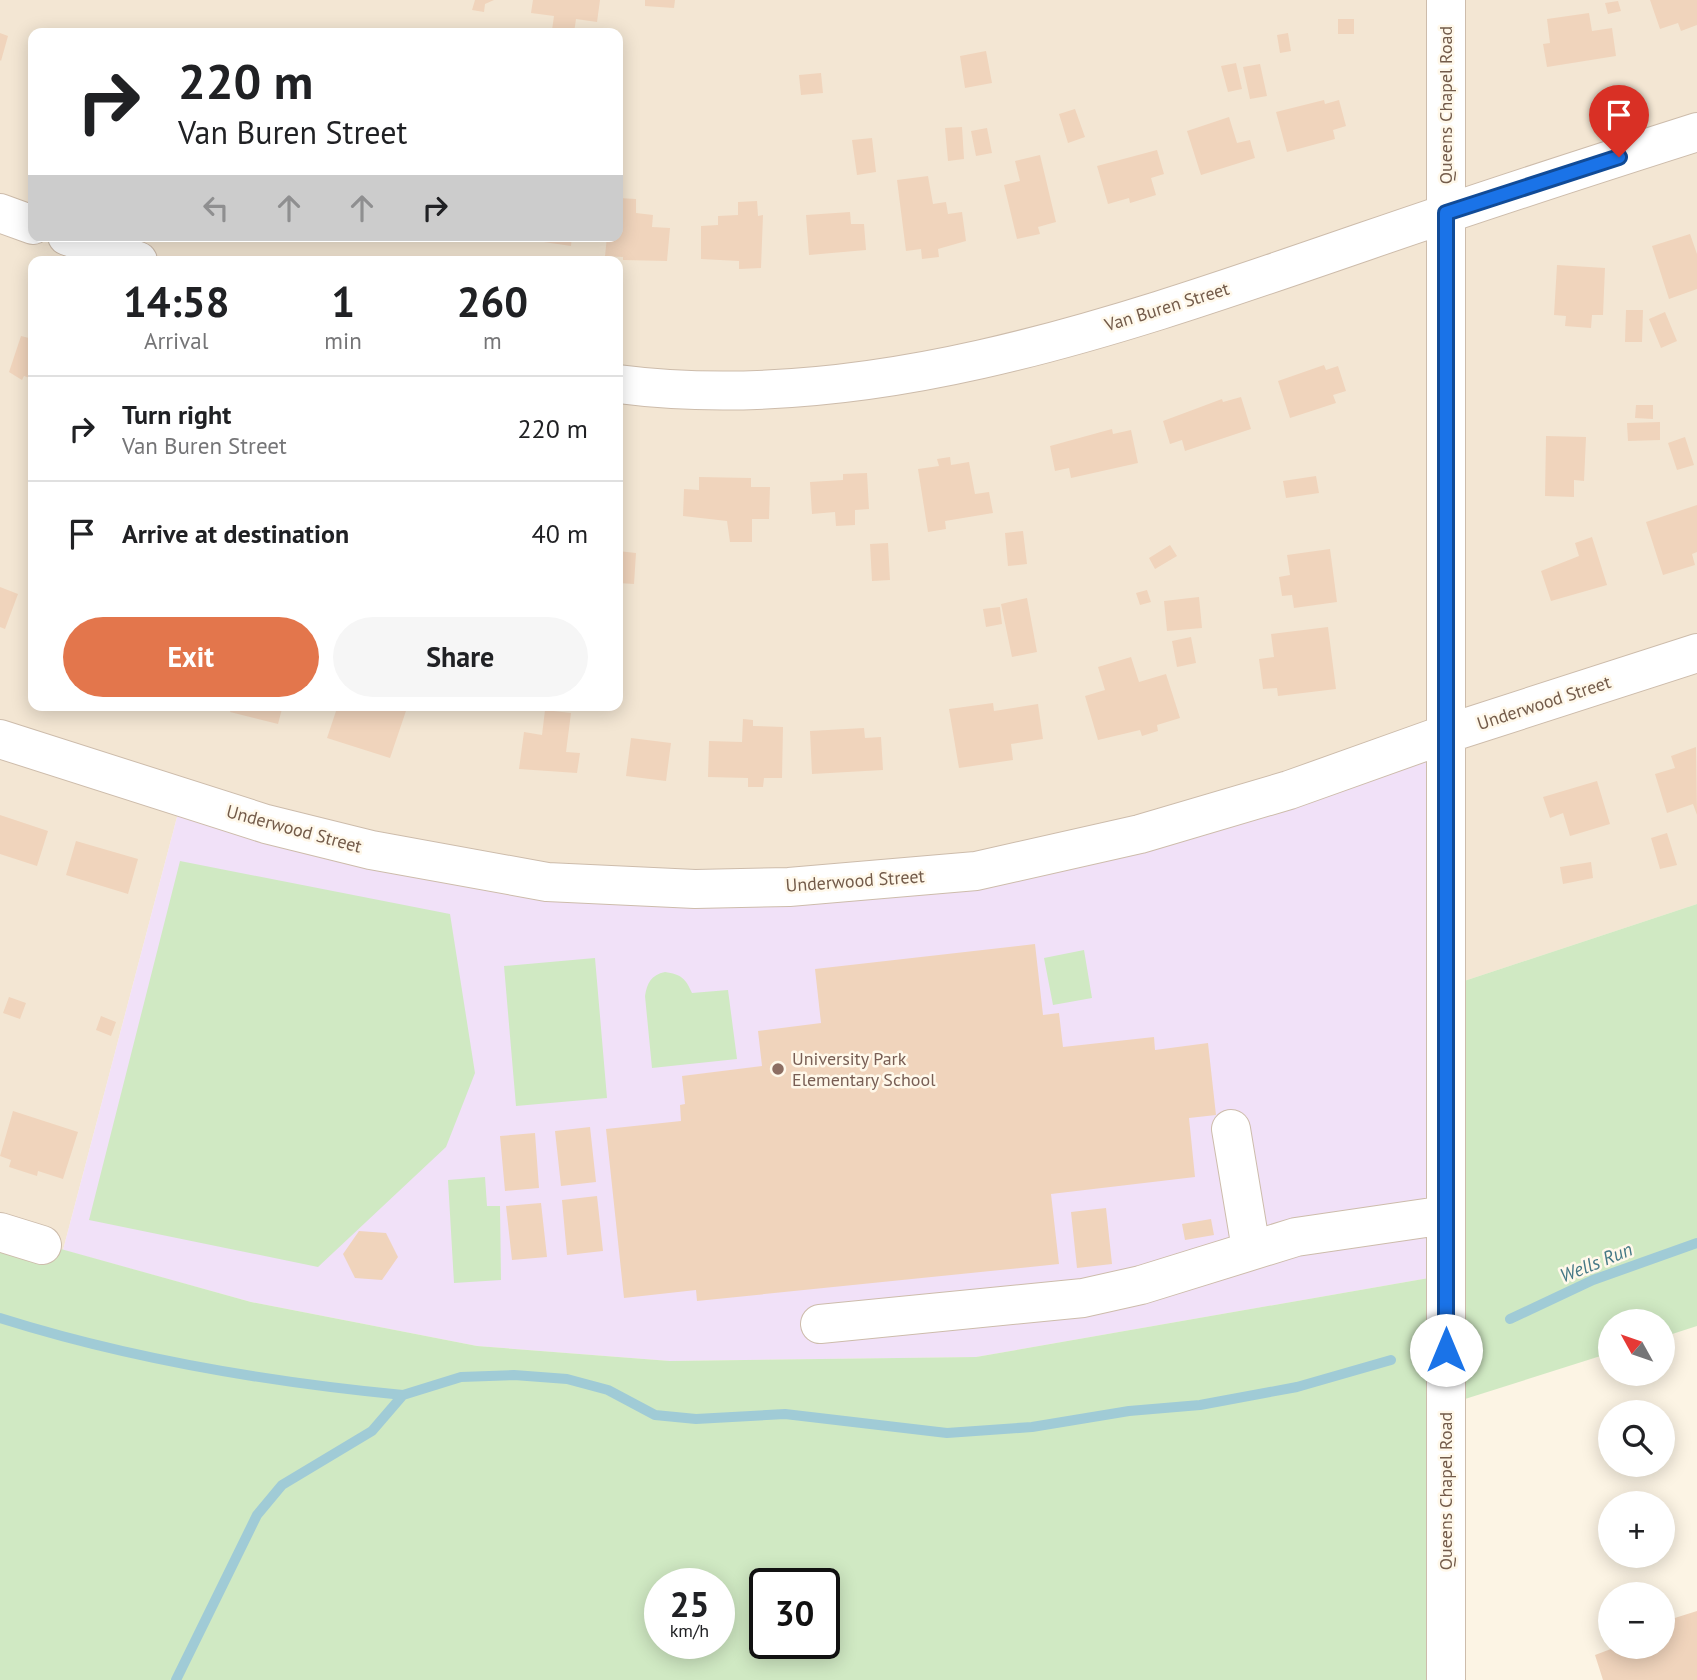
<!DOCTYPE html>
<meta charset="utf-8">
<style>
:root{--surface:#fff;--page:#f6f6f6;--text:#202124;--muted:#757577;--line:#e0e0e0;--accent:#e3764c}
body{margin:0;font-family:"PT Sans",sans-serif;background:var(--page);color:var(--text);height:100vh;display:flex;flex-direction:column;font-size:26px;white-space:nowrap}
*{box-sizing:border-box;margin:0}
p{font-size:23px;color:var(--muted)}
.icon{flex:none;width:38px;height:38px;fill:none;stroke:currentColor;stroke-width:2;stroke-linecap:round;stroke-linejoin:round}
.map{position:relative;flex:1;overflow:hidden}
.panel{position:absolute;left:28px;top:256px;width:595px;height:455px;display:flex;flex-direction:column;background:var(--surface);border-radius:14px;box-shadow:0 4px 18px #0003}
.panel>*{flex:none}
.hud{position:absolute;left:28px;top:28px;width:595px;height:214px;border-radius:14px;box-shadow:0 4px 18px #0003;background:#fff;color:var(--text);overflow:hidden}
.needle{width:46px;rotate:310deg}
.controls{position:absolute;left:1598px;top:1309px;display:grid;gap:14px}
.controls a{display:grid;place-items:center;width:77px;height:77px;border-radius:50%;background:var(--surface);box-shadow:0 4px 18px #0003;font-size:35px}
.speed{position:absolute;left:644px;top:1568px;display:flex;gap:14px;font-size:35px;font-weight:700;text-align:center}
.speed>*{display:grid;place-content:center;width:91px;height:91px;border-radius:50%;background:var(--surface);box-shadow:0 4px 18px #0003;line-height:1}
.speed small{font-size:18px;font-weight:400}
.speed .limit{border:4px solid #111;border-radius:10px;background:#fff;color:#111}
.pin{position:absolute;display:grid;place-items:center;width:60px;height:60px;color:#fff;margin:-72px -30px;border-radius:50% 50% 50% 0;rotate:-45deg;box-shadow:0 0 7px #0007}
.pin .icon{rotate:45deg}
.me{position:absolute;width:77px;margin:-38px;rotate:0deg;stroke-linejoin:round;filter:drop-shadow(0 0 5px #0008)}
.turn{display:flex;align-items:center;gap:24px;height:147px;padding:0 35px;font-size:32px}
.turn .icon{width:91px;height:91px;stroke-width:2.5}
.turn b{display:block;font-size:49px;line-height:60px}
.lanes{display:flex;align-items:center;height:66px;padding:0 35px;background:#0003;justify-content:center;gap:35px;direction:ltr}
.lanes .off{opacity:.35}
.eta{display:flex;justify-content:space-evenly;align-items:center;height:119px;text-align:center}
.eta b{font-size:42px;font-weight:700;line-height:49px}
.button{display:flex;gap:14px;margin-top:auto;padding:14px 35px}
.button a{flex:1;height:80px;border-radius:42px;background:var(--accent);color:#fff;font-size:28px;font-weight:700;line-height:80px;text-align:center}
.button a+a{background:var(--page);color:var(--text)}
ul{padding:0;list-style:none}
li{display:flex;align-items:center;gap:21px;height:105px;padding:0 35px;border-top:2px solid var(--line)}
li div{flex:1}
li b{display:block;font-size:26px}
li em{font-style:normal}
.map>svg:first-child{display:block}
</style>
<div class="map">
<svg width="1697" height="1680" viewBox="0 0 1697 1680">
<rect width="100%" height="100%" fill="#fcf4e4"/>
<path fill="#f3e6d3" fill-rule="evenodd" d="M0 0H1697V904L1446 987 1140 834 695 889 182 798 63 1250 0 1232ZM33 33H618V236H33ZM33 261H618V705H33Z"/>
<path fill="#f1e1f8" d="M1445 745 1446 1275 976 1357 670 1361 477 1346 251 1302 63 1250 182 798 621 889 976 870Z"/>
<path fill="#d0e9c3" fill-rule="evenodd" d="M180 861 450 914 475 1073 446 1147 318 1267 89 1220Z
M1697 904V1326L1663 1337 1662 1321H1610V1353L1446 1405V1680H0V1232L251 1302 477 1346 670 1361 976 1357 1446 1275V987ZM660 1584H719V1643H660ZM765 1584H824V1643H765Z
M1084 950 1092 998 1053 1005 1044 958Z
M595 958 607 1098 516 1106 504 966Z
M665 972C681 974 686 979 692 993L728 990 737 1059 652 1068 645 996C647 983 651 975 665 972Z
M485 1177 487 1206H500L501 1280 454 1283 448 1180Z"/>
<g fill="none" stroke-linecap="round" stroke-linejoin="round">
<path stroke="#a0cbd6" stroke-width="10" d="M0 1318C130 1359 268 1382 403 1395
M1510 1319 1593 1280 1697 1243
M176 1680 257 1515 282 1485 372 1431 403 1395 461 1377 514 1375 567 1379 608 1390 655 1415 696 1419 785 1414 947 1433 1032 1427 1129 1411 1200 1405 1297 1387 1391 1360"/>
</g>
<path fill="#f0d4bc" d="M475 0H494L485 4 484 12 472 10Z
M533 0H600L597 22 576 19 574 33 552 30 554 16 531 13Z
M645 0H675L674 8 645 6Z
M1650 0H1697V25L1681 31 1678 23 1660 29Z
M1618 1 1621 11 1608 14 1605 3Z
M1589 13 1592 31 1612 28 1616 56 1547 67 1543 44 1550 43 1547 19Z
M1338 19H1354V34H1338Z
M0 33 8 36 1 61 0 60Z
M1288 33 1291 51 1280 53 1277 35Z
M986 51 992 83 965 88 960 56Z
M1236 63 1242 89 1228 92 1221 66Z
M1260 64 1267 96 1250 99 1243 67Z
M821 73 823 93 801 95 799 75Z
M1324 100 1325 104 1339 100 1346 126 1333 130 1335 139 1287 152 1276 112Z
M1075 109 1085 137 1068 143 1059 114Z
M1229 117 1237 143 1250 140 1255 158 1201 175 1187 131Z
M962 127 964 159 948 161 945 128Z
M987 128 992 153 976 156 971 131Z
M872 138 876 172 857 175 852 140Z
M1157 150 1164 174 1151 178 1156 195 1130 203 1129 198 1108 204 1097 166Z
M1040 155 1056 222 1038 227 1040 234 1017 239 1004 185 1020 181 1015 161Z
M928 176 933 204 946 202 948 214 962 212 966 241 938 249 939 257 922 259 921 249 906 251 897 180Z
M618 198 636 199V213L653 215 652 227 670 228 667 261 623 260V257L605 256 607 236H618Z
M757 201 758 216 763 215 761 268 739 269V261L701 259V226L718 225V216L738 215V202Z
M850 212 851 224H864L866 250 809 255 806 215Z
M1690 234 1697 254V289L1669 299 1652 246Z
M503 236H572L571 246Z
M1557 265 1605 268 1603 315H1592L1591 328 1565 326 1566 316 1554 315Z
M1626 310H1643L1642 342H1625Z
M1665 312 1677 341 1661 348 1649 319Z
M21 336 33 339V379L24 376 22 380 9 372Z
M1324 365 1326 370 1338 366 1346 391 1333 395 1336 403 1290 418 1278 381Z
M1241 397 1251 429 1185 451 1182 440 1170 444 1163 421 1222 399 1223 402Z
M1636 405H1653V419L1635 418Z
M1660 422V440L1628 441 1627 423Z
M1112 429 1113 434 1131 430 1138 463 1071 478 1069 468 1055 471 1050 446Z
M1546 436 1586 437 1584 481 1574 480V497L1545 496Z
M1685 437 1694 465 1677 470 1668 443Z
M950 457 951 465 969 462 975 494 989 492 993 513 945 521 946 529 928 532 918 469 939 466 937 459Z
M867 473 869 509 855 510V525L836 526 835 512 812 514 810 482 843 480V474Z
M1316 476 1319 493 1286 498 1283 481Z
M699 477 751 478V487H770L769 519H752V542H730L727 521 683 516 684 489 699 490Z
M1697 505V552L1692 554 1695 565 1663 575 1646 522Z
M1023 531 1027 564 1008 566 1005 533Z
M1592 537 1607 585 1551 601 1541 571 1579 556 1575 543Z
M888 543 890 580 872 581 870 544Z
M1170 545 1177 556 1155 569 1149 558Z
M1330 549 1337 602 1294 608 1292 595 1282 596 1279 577 1290 575 1287 555Z
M618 551 636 553 634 584 618 583Z
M0 587 18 594 5 629 0 627Z
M1147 590 1151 602 1140 605 1136 593Z
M1199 597 1202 628 1167 631 1164 601Z
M1027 598 1037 652 1012 657 1001 604Z
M1000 607 1002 624 986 627 983 609Z
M1328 627 1336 689 1278 696 1277 688 1263 689 1259 659 1274 657 1271 634Z
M1191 637 1196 663 1177 667 1172 641Z
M1131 657 1139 682 1166 674 1180 718 1157 725 1158 731 1142 736 1140 730 1098 740 1085 696 1105 690 1098 667Z
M993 703 994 711 1038 704 1043 739 1011 744 1013 760 959 768 949 709Z
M222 705H283L278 724 230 712 231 709Z
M338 705H408L390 758 327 738Z
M545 710 571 713 566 752 580 753 577 773 519 769 524 732 542 735Z
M743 719 753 720V726L783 727 782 778H764L763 787H748V778L708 777 709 741 742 742Z
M864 728 865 738 881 737 883 770 812 774 810 731Z
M631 738 671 743 666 781 626 776Z
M1696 747 1697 815 1693 804 1667 813 1655 774 1675 768 1671 756Z
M1597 781 1610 824 1570 836 1563 813 1550 818 1543 797Z
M0 815 48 831 37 866 0 854Z
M1667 833 1677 865 1660 869 1651 838Z
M76 841 138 859 128 894 66 875Z
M1591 862 1593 878 1563 884 1560 867Z
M1035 944 1043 1015 1059 1013 1063 1047 1154 1037 1155 1050 1208 1043 1216 1115 1189 1118 1195 1177 1051 1194 1059 1264 697 1301 696 1290 624 1298 606 1129 681 1121 680 1105 685 1104 682 1076 762 1066 758 1031 821 1023 815 969Z
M9 997 26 1003 20 1019 3 1013Z
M101 1016 116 1022 111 1036 96 1030Z
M13 1111 78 1132 63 1179 38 1171 37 1176 9 1167 11 1160 0 1156Z
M590 1127 596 1182 561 1186 555 1131Z
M535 1133 539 1188 505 1191 500 1136Z
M597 1196 603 1251 567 1255 562 1200Z
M541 1203 547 1257 512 1260 506 1206Z
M1106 1208 1112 1264 1077 1268 1071 1212Z
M1211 1219 1214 1235 1185 1240 1182 1224Z
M359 1231 386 1233 398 1257 382 1280 355 1278 343 1254Z
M1697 1611V1680H1603L1595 1655 1611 1649 1610 1647H1662V1622Z"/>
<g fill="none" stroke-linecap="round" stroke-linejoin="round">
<g stroke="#cdbcab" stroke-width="40">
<path id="minor" d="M1446 0V1680
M0 213 33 225
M67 236 138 261
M618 384C871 417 1130 322 1366 241 1476 203 1587 167 1697 132
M0 739 266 824 371 850 547 882 695 889 789 887 976 871 1140 834 1289 790 1446 734 1697 653
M1231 1129 1251 1249
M0 1232 42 1245
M820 1324 1083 1298 1141 1285 1296 1237 1446 1215"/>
</g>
<use href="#minor" stroke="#fff" stroke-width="38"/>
</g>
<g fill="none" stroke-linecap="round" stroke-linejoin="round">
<g stroke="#114b97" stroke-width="18">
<path id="route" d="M1446 1350V213L1619 157"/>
</g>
<use href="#route" stroke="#1a73e8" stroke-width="12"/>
</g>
<circle fill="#8d6e63" stroke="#fff8ea" stroke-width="2.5" cx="778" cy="1069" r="7"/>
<g text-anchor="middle" stroke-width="5" stroke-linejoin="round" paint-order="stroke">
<g font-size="18" fill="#735b4a" stroke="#fff8ea">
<text transform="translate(1446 105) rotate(-90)" y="6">Queens Chapel Road</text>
<text transform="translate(1167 307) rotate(-17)" y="6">Van Buren Street</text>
<text transform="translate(1544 703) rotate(-18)" y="6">Underwood Street</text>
<text transform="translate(294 829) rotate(15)" y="6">Underwood Street</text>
<text transform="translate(855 881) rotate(-4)" y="6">Underwood Street</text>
<text transform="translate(1446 1491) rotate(-90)" y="6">Queens Chapel Road</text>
</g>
<g font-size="18" fill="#785e54" stroke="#fff8ea" text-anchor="start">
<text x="792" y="1065">University Park<tspan x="792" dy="21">Elementary School</tspan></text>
</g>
<g font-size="19" font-style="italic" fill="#457886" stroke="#fff8ea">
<text transform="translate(1596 1262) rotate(-22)" y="7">Wells Run</text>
</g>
</g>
</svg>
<div class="controls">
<a><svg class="needle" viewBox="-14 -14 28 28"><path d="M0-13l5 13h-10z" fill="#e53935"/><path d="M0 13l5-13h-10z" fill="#757577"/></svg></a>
<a><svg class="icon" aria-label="search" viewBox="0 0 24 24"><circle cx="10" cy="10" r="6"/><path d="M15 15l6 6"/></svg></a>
<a>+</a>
<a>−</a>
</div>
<div class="speed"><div>25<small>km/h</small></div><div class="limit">30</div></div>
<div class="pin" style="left:1619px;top:157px;background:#d93025"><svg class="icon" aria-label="arrive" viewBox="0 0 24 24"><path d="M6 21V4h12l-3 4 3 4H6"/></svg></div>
<svg class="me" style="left:1446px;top:1350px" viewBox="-20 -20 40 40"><circle r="19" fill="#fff"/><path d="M0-13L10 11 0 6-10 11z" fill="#1a73e8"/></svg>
<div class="hud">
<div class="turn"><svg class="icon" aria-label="right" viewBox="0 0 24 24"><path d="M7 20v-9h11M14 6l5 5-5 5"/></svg><div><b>220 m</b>Van Buren Street</div></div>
<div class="lanes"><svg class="icon off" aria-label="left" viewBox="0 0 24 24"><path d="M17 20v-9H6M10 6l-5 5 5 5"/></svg><svg class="icon off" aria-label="ahead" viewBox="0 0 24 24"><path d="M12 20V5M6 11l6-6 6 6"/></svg><svg class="icon off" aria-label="ahead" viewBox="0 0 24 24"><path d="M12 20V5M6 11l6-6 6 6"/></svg><svg class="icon" aria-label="right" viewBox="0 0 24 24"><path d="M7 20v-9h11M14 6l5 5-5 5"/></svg></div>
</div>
<section class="panel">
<div class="eta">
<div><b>14:58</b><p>Arrival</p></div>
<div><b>1</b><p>min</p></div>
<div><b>260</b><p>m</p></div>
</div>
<ul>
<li><svg class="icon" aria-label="right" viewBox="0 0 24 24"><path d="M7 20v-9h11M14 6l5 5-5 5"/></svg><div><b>Turn right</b><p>Van Buren Street</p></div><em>220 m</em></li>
<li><svg class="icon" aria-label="arrive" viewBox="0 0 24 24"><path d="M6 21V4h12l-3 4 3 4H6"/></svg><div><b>Arrive at destination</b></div><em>40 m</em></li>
</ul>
<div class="button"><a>Exit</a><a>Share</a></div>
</section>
</div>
